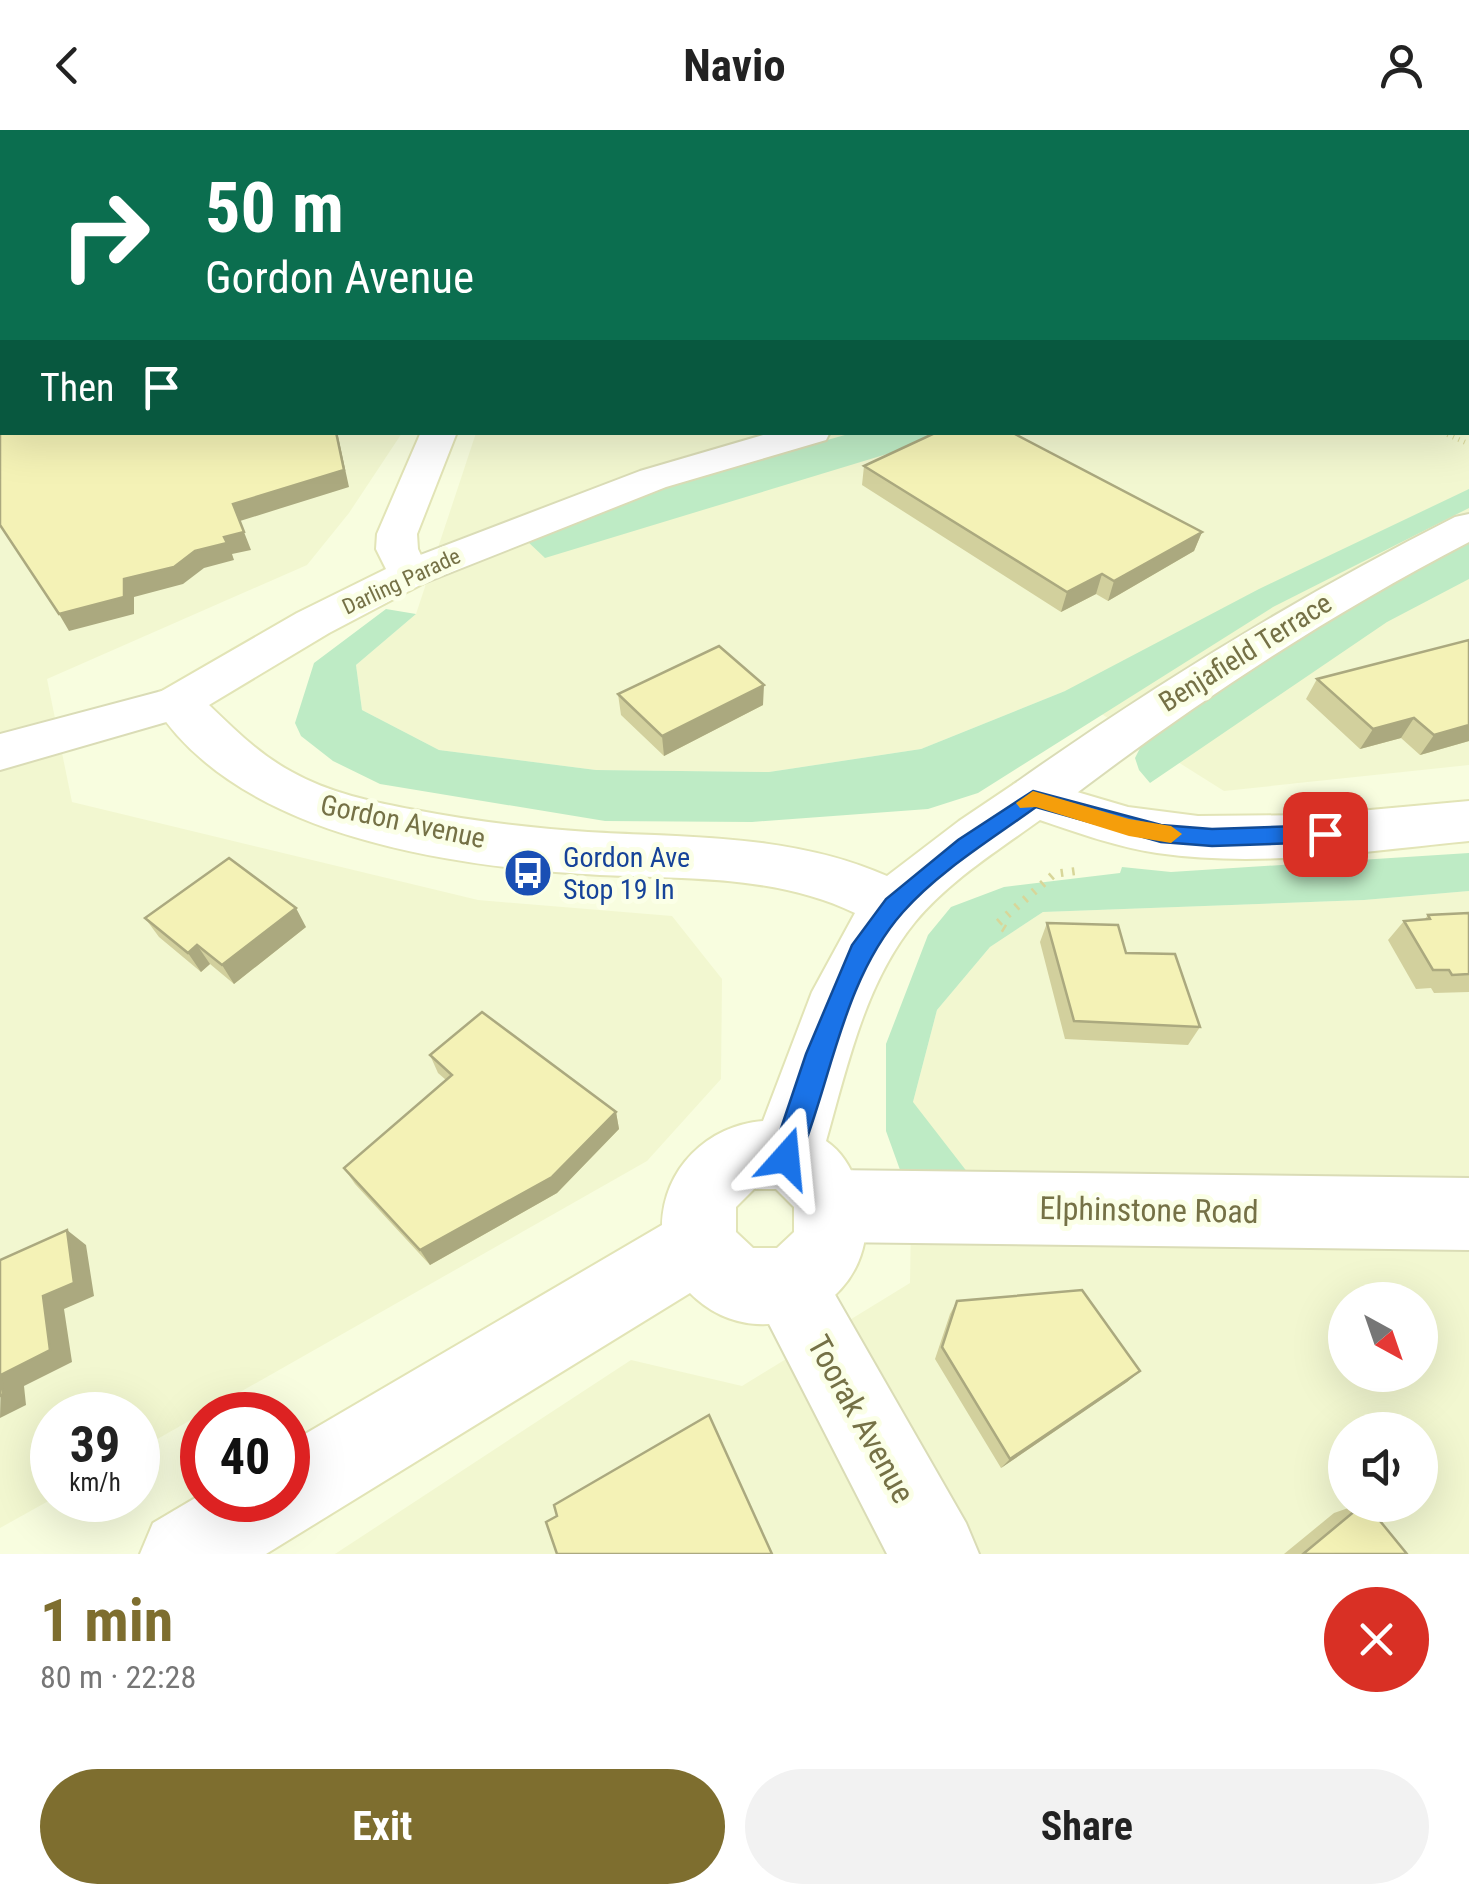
<!DOCTYPE html>
<meta charset="utf-8">
<style>
:root{--surface:#fff;--page:#f2f2f2;--text:#222;--muted:#767676;--accent:#7e6e2f}
body{margin:0;font-family:"Roboto Condensed",sans-serif;background:var(--page);color:var(--text);height:100vh;display:flex;flex-direction:column;font-size:38px;white-space:nowrap}
*{box-sizing:border-box;margin:0}
p{font-size:32px;color:var(--muted)}
.icon{flex:none;width:55px;height:55px;fill:none;stroke:currentColor;stroke-width:2;stroke-linecap:round;stroke-linejoin:round}
.map{position:relative;height:1424px;overflow:hidden}
.details{display:flex;flex-direction:column;background:var(--surface);flex:1}
.details>*{flex:none}
.top-card{position:absolute;left:0px;top:0px;width:1470px;height:305px;box-shadow:0 10px 40px #0002;background:#0b6e4f;color:#fff;overflow:hidden}
.needle{width:65px;rotate:140deg}
.fabs{position:absolute;left:1328px;top:1152px;display:grid;gap:20px}
.fabs a{display:grid;place-items:center;width:110px;height:110px;border-radius:50%;background:var(--surface);box-shadow:0 10px 40px #0002;font-size:50px}
.speed{position:absolute;left:30px;top:1262px;display:flex;gap:20px;font-size:50px;font-weight:700;text-align:center}
.speed>*{display:grid;place-content:center;width:130px;height:130px;border-radius:50%;background:var(--surface);box-shadow:0 10px 40px #0002;line-height:1}
.speed small{font-size:25px;font-weight:400}
.speed .limit{border:15px solid #d22;background:#fff;color:#111}
.pin{position:absolute;display:grid;place-items:center;width:85px;height:85px;color:#fff;margin:-42px;border-radius:20px;box-shadow:0 5px 15px #0006}
.me{position:absolute;width:110px;margin:-55px;rotate:18deg;stroke-linejoin:round;filter:drop-shadow(0 0 8px #0008)}
.turn{display:flex;align-items:center;gap:35px;height:210px;padding:0 40px;font-size:45px}
.turn .icon{width:130px;height:130px;stroke-width:2.5}
.turn b{display:block;font-size:70px;line-height:85px}
.then{display:flex;align-items:center;height:95px;padding:0 40px;background:#0003;gap:20px;font-size:38px}
.round{display:grid;place-items:center;flex:none;width:105px;height:105px;border-radius:52px;background:var(--page)}
.headline{display:flex;align-items:center;justify-content:space-between;height:170px;padding:0 40px}
h1{font-size:60px;font-weight:700;line-height:75px;color:var(--accent)}
.primary-button{display:flex;gap:20px;margin-top:auto;padding:20px 40px}
.primary-button a{flex:1;height:115px;border-radius:60px;background:var(--accent);color:#fff;font-size:40px;font-weight:700;line-height:115px;text-align:center}
.primary-button a+a{background:var(--page);color:var(--text)}
header{display:flex;justify-content:space-between;align-items:center;height:130px;padding:0 40px;background:var(--surface);font-size:45px;font-weight:700}
.map>svg:first-child{display:block}
</style>
<header><svg class="icon" aria-label="back" viewBox="0 0 24 24"><path d="M15 5l-7 7 7 7"/></svg>Navio<svg class="icon" aria-label="person" viewBox="0 0 24 24"><circle cx="12" cy="8" r="4"/><path d="M4 21q1-7 8-7t8 7"/></svg></header>
<div class="map">
<svg width="1469" height="1424" viewBox="0 0 1469 1424">
<rect width="100%" height="100%" fill="#f8fddf"/>
<path fill="#f2f7d0" fill-rule="evenodd" d="M506 0H1469V635L1224 661 1065 561 921 619 769 642 596 640 439 620 362 580 356 535 416 484 476 303 1468 302V2Z
M0 44 2 302 402 303 349 383 307 435 47 549 72 672 478 770 672 786 722 849 721 949 647 1031 138 1320V1285H52V1369L0 1398Z
M1469 761V1424H335L631 1230 742 1256 910 1153 913 972 937 880 990 817 1043 782 1364 770ZM1345 1170H1420V1245H1345ZM1345 1300H1420V1375H1345Z"/>
<path fill="#beebc5" d="M852 303H956L545 428 526 410 696 347Z
M1469 359V378L1273 477 978 663 928 679 752 692 605 691 380 654 333 631 301 606 295 593 314 533 386 479 416 484 356 535 362 580 439 620 596 640 769 642 921 619 1065 561 1259 459Z
M1469 413V449L1387 492 1150 653 1139 640 1135 628 1145 608C1250 538 1355 470 1469 413Z
M1469 723V761L1364 770 1043 782 990 817 937 880 913 972 975 1052 904 1051 886 1001V914L928 805 951 777 1004 757 1120 743 1122 737 1171 742Z"/>
<g fill="none" stroke-linecap="round" stroke-linejoin="round">
<g stroke="#dadcb6" stroke-width="4">
<path id="street" d="M773 302H830L826 310 666 357 424 453 409 457 394 453 388 444 394 435 640 341Z
M1469 384V412C1321 489 1184 580 1052 682L1033 687 1014 682 1007 668 1014 654C1155 554 1301 465 1455 387Z
M177 557 194 562 201 573 194 584 0 640V604Z
M830 1040 1469 1048V1120L830 1112 804 1101 794 1076 804 1051Z
M787 1117 814 1128 966 1393 979 1424H887L749 1155 760 1128Z"/>
</g>
<g stroke="#e2e4b6" stroke-width="4">
<path id="secondary" d="M421 302H457L417 404 418 419 430 444 424 453 329 503 209 575C235 600 260 625 292 642 329 663 373 672 415 680 472 691 530 698 588 702 690 708 791 704 887 746L959 691 1014 654 1033 649 1128 677 1198 686 1315 685 1469 671V711C1366 721 1261 738 1157 723 1117 717 1078 703 1040 690 997 721 949 751 915 792 865 853 847 937 826 1011 842 1022 850 1036 857 1054 901 1158 769 1242 690 1163L266 1424H140L153 1393 202 1364V1370H288V1314L662 1095C664 1038 707 996 763 991L812 862 855 783C776 745 686 749 600 745 454 737 237 708 153 573L160 562 297 483 386 439 376 419 377 404ZM754 1059H776L794 1077V1102L777 1118H753L736 1102V1077Z"/>
</g>
<path stroke="#d8d699" stroke-width="2.5" stroke-dasharray="1 4" stroke-linecap="butt" d="M248 2 252 0"/>
<path stroke="#d8d699" stroke-width="5" stroke-dasharray="1 5" stroke-linecap="butt" d="M1442 302 1469 314"/>
<path stroke="#d8d699" stroke-width="8" stroke-dasharray="2.5 9" stroke-linecap="butt" d="M1005 799 997 794 1054 744 1083 740"/>
<use href="#street" fill="#fff" fill-rule="evenodd"/>
<use href="#secondary" fill="#fff" fill-rule="evenodd"/>
</g>
<path fill="#d2d09d" d="M864 336 1202 402 1194 421 1108 471 1096 464 1061 482 862 355Z
M1469 510V611L1420 625 1401 608 1360 619 1306 569 1317 549Z
M618 564 763 575 664 626 621 585Z
M1469 783V862L1434 863 1431 858 1416 859 1388 810 1404 791 1424 790 1428 785Z
M145 788 306 797 234 854 210 834 201 842 159 807Z
M1047 793 1126 823 1200 897 1188 915 1065 909 1040 812Z
M430 925 616 982 619 999 557 1063 430 1135 355 1054 344 1038 446 950 438 943Z
M957 1171 1140 1241 1127 1252 1001 1338 935 1229 950 1184Z
M1357 1375H1367L1407 1424H1284L1334 1383Z"/>
<path fill="#aba97f" d="M336 302H337L349 357 240 391 233 374Z
M244 402 251 420 232 424 234 430 204 438 183 454 134 467V484L69 501 59 484 124 449 195 421 224 407Z
M1202 402 1194 421 1108 471 1114 451Z
M1102 444 1096 464 1061 482 1067 462Z
M764 555 763 575 664 626 662 606Z
M1414 588 1401 608 1360 619 1373 599Z
M1469 595V611L1420 625 1434 605Z
M296 778 306 797 234 854 222 835Z
M197 815 210 834 201 842 188 823Z
M616 982 619 999 557 1063 430 1135 420 1120Z
M67 1100 86 1115 94 1166 64 1179 72 1232 24 1256 26 1275 0 1288 1 1245Z
M1140 1241 1127 1252 1001 1338 1010 1329Z"/>
<path fill="#f4f2b6" stroke="#aba97f" stroke-width="2.5" d="M0 0H195V2H2V282H0Z
M322 0H1469V1L1455 2H325Z
M1468 30 1469 31V69H1468Z
M1468 158H1469V245H1468Z
M2 289V302H336L344 340 233 374 244 402 224 407 227 413 195 421 174 437 124 449V467L59 484 0 395V290Z
M937 302H1011L1202 402 1114 451 1102 444 1067 462 864 336Z
M1469 510V595L1434 605 1414 588 1373 599 1317 549Z
M719 516 764 555 662 606 618 564Z
M229 728 296 778 222 835 197 815 188 823 145 788Z
M1469 783V844L1452 845 1449 840H1433L1404 791 1430 789 1428 785Z
M1047 793 1118 795 1126 823 1175 824 1200 897 1074 891Z
M482 882 616 982 552 1047 420 1120 344 1038 452 945 430 925Z
M67 1100 74 1153 43 1166 50 1220 1 1245 3 1264 0 1266V1130Z
M1082 1160 1140 1241 1010 1329 942 1217 957 1171Z
M709 1285 772 1424H557L546 1392 557 1386 554 1375Z
M1362 1375H1367L1407 1424H1303Z"/>
<path fill="#1a73e8" stroke="#114b97" stroke-width="2.5" d="M1033 661 1161 695 1212 699 1325 695 1337 704 1325 712 1212 716 1161 712 1036 677C992 709 939 741 903 782 841 852 831 955 796 1037L786 1041 775 1037 771 1028 806 924 852 815 886 769 958 710Z"/>
<path fill="#f59e0b" d="M1033 661 1129 689 1171 696 1182 704 1171 713 1129 706 1036 677 1020 678 1016 673Z"/>
<defs>
<g id="bus-disc" transform="scale(2.5)"><circle r="9.5" fill="#1a4fb4" stroke="#fbffe7"/><path d="M-5-6H5V4H4V6H2V4H-2V6H-4V4H-5ZM-3.5-4V0h7V-4ZM-3.5 1.2v1.5H-2V1.2ZM2 1.2v1.5H3.5V1.2Z" fill="#fff"/></g>
</defs>
<g fill-rule="evenodd">
<use href="#bus-disc" x="528" y="743"/>
</g>
<g text-anchor="middle" stroke-width="10" stroke-linejoin="round" paint-order="stroke">
<g font-size="22" fill="#757146" stroke="#fbffe7">
<text transform="translate(401 451) rotate(-25)" y="8">Darling Parade</text>
</g>
<g font-size="28" fill="#757146" stroke="#fbffe7">
<text transform="translate(1245 522) rotate(-32)" y="10">Benjafield Terrace</text>
<text transform="translate(403 691) rotate(12)" y="10">Gordon Avenue</text>
</g>
<g font-size="28" fill="#164399" stroke="#fbffe7" text-anchor="start">
<text x="563" y="737">Gordon Ave<tspan x="563" dy="32">Stop 19 In</tspan></text>
</g>
<g font-size="32" fill="#757146" stroke="#fbffe7">
<text transform="translate(1149 1080) rotate(1)" y="11">Elphinstone Road</text>
<text transform="translate(861 1289) rotate(61)" y="11">Toorak Avenue</text>
</g>
</g>
</svg>
<div class="fabs">
<a><svg class="needle" viewBox="-14 -14 28 28"><path d="M0-13l5 13h-10z" fill="#e53935"/><path d="M0 13l5-13h-10z" fill="#767676"/></svg></a>
<a><svg class="icon" aria-label="sound" viewBox="0 0 24 24"><path d="M4 9h4l5-4v14l-5-4H4zM17 9q2 3 0 6"/></svg></a>
</div>
<div class="speed"><div>39<small>km/h</small></div><div class="limit">40</div></div>
<div class="pin" style="left:1325px;top:704px;background:#d93025"><svg class="icon" aria-label="arrive" viewBox="0 0 24 24"><path d="M6 21V4h12l-3 4 3 4H6"/></svg></div>
<svg class="me" style="left:786px;top:1028px" viewBox="-20 -20 40 40"><path d="M0-17L14 15 0 8-14 15z" fill="#1a73e8" stroke="#fff" stroke-width="4"/></svg>
<div class="top-card">
<div class="turn"><svg class="icon" aria-label="right" viewBox="0 0 24 24"><path d="M7 20v-9h11M14 6l5 5-5 5"/></svg><div><b>50 m</b>Gordon Avenue</div></div>
<div class="then">Then<svg class="icon" aria-label="arrive" viewBox="0 0 24 24"><path d="M6 21V4h12l-3 4 3 4H6"/></svg></div>
</div>
</div>
<section class="details">
<div class="headline"><div><h1>1 min</h1><p>80 m · 22:28</p></div><a class="round" style="background:#d93025;color:#fff"><svg class="icon" aria-label="close" viewBox="0 0 24 24"><path d="M6 6l12 12M18 6L6 18"/></svg></a></div>
<div class="primary-button"><a>Exit</a><a>Share</a></div>
</section>
